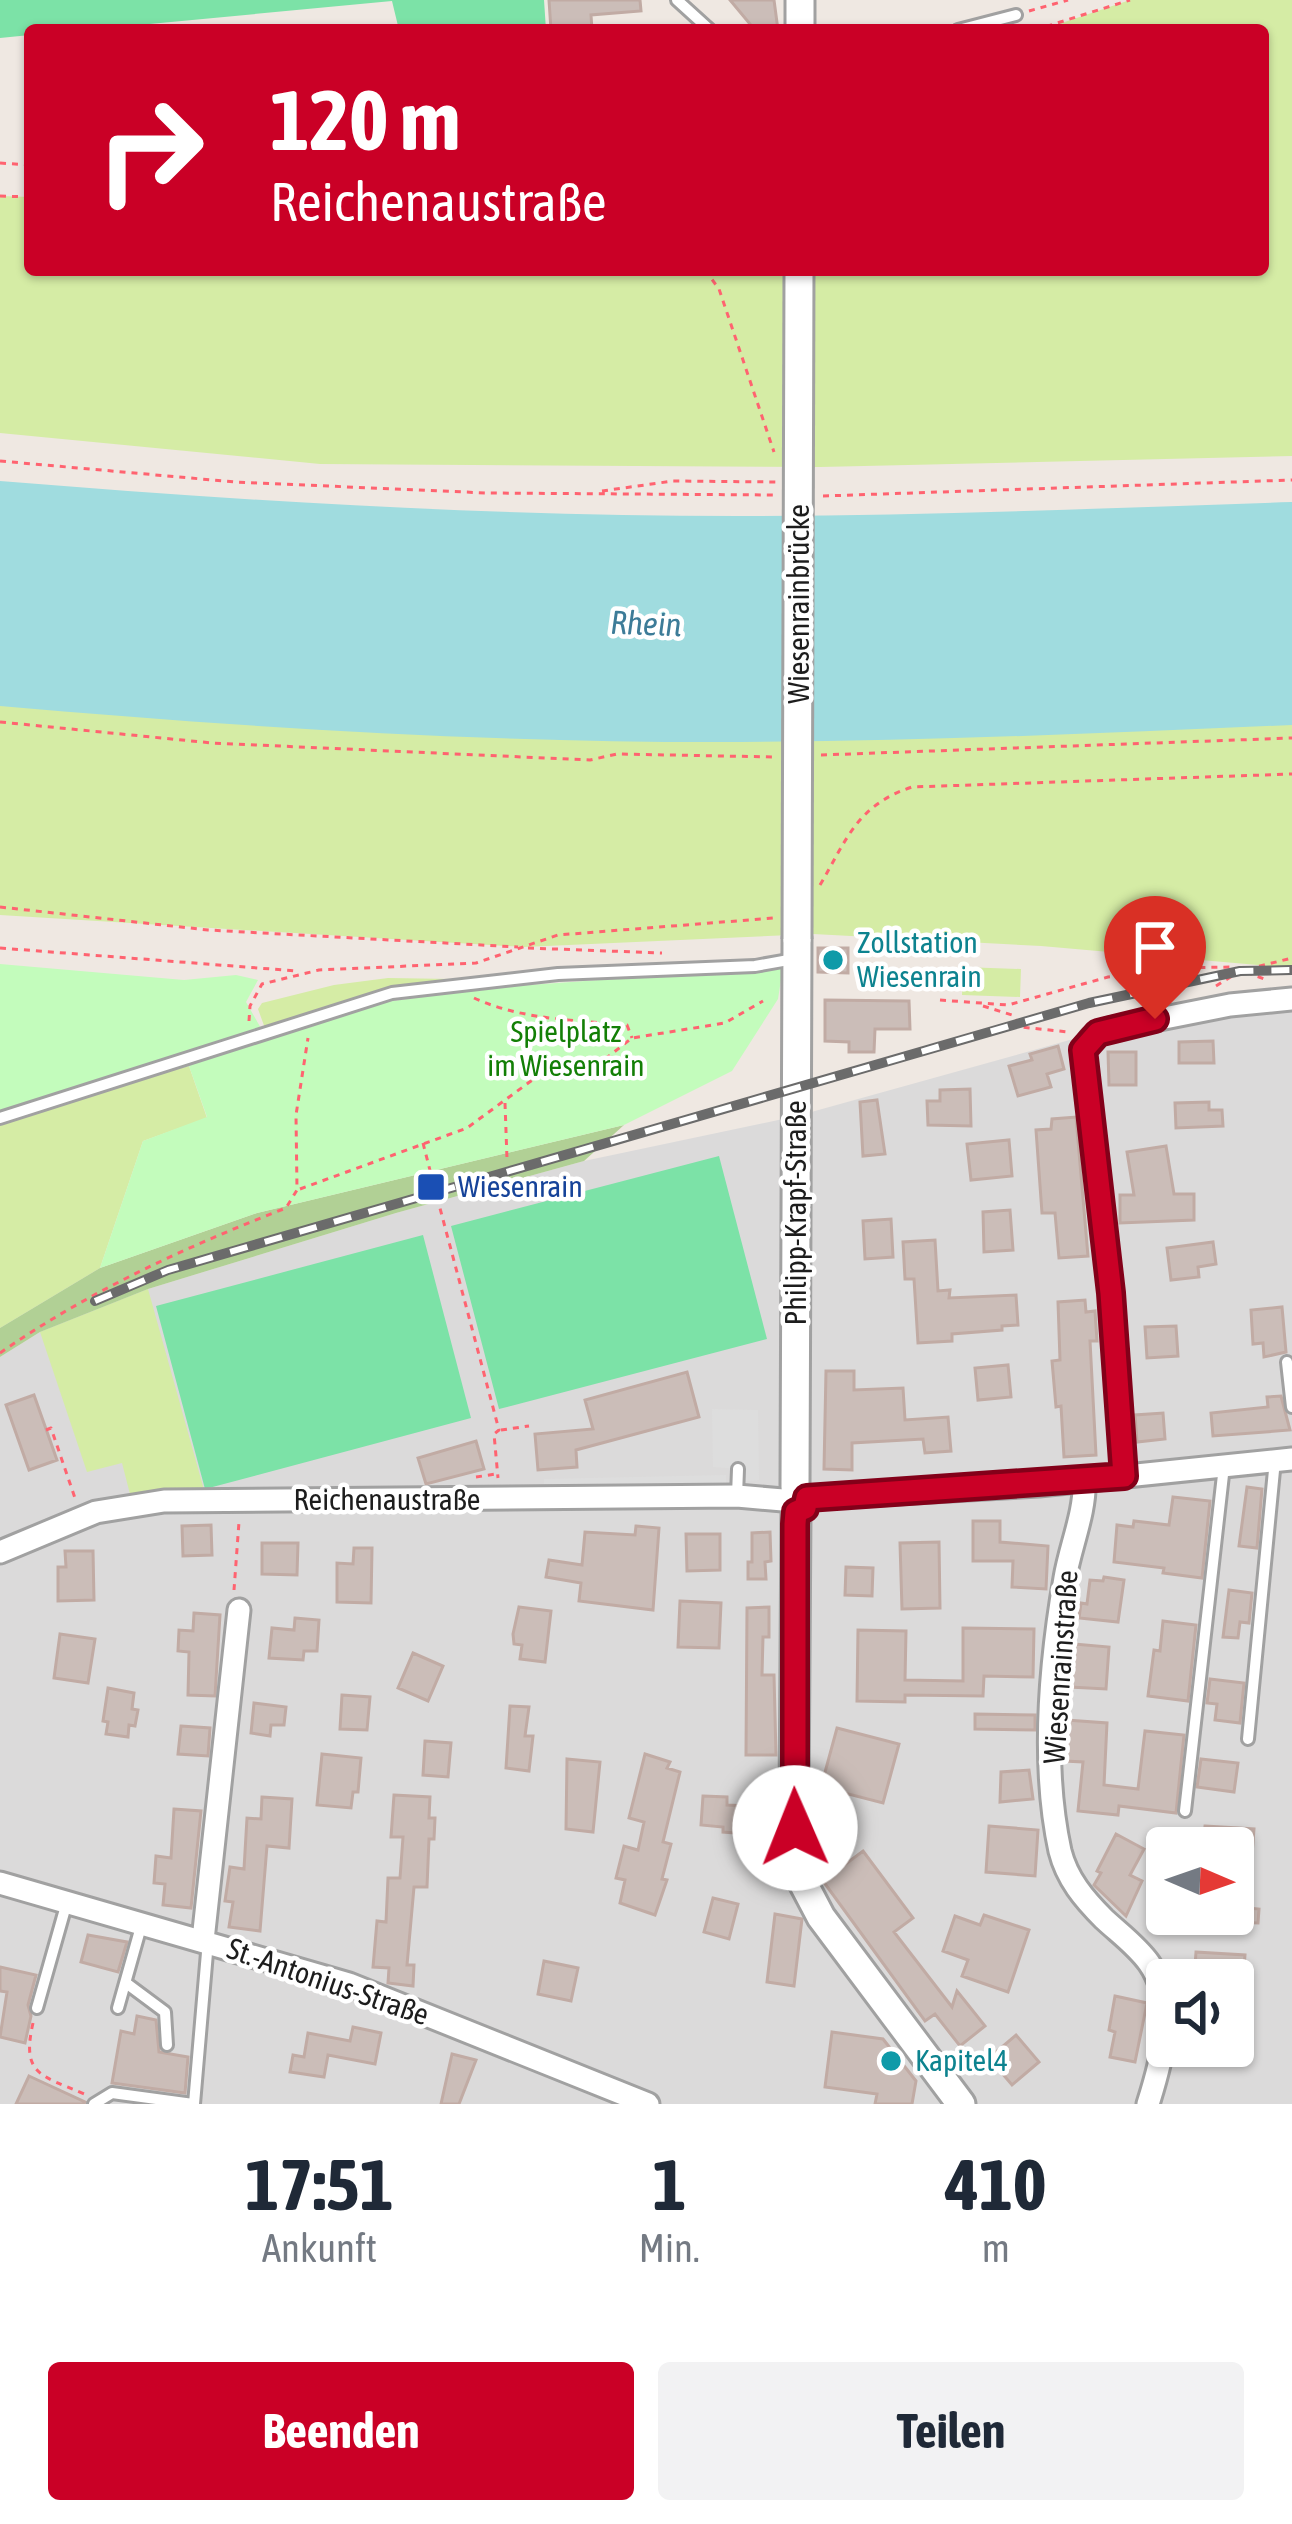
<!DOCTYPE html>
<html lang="de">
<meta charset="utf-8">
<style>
:root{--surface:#fff;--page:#f2f2f3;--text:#1f2937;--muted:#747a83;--accent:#ca0026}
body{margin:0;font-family:"Asap Condensed",sans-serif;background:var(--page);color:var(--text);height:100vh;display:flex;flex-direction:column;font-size:45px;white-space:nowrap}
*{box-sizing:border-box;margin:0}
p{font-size:39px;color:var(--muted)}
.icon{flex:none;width:66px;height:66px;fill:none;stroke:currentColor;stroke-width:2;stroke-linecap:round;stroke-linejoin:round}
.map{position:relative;height:2104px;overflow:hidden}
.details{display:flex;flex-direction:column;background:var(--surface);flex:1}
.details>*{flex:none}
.hud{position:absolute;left:24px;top:24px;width:1245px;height:252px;border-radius:12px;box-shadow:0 3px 9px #0004;background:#ca0026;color:#fff;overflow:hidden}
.needle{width:78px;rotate:92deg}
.controls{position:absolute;left:1146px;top:1827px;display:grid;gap:24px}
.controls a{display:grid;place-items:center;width:108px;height:108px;border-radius:12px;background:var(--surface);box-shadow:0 3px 9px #0004;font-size:60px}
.pin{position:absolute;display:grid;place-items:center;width:102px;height:102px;color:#fff;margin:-123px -51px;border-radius:50% 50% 50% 0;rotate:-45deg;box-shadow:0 0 12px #0007}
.pin .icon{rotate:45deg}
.me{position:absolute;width:132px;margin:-66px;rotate:359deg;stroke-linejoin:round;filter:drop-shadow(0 0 9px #0008)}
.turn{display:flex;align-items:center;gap:42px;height:252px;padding:0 48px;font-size:54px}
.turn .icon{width:156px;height:156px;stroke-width:2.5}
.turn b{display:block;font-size:84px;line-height:102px}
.eta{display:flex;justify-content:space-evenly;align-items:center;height:204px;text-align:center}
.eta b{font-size:72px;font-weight:700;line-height:84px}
.primary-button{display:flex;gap:24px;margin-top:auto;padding:24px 48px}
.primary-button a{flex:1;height:138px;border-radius:12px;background:var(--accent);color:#fff;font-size:48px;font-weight:700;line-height:138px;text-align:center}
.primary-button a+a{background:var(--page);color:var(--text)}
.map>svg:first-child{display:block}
</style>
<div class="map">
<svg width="1292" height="2104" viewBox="0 0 1292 2104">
<rect width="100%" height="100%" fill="#efe8e2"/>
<path fill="#dbdada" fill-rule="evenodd" d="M1292 1007V2104H0V1357L40 1332 148 1289 396 1213 584 1161 797 1116 1109 1029ZM1167 1848H1233V1914H1167ZM1167 1980H1233V2046H1167Z"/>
<path fill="#d5eca5" d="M1130 0H1292V456L820 467 320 464 0 433V196L30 197V270H1263V30H1041Z
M0 706 1292 724V968L1041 946 813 934 524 947 0 915Z
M963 967 1021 969 1020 997 962 995Z
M388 978 453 979 455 985 392 993 266 1031 258 1009 262 1003 334 985Z
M189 1066 207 1118 143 1141 100 1268 0 1328V1117Z
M148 1289 204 1490 131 1498 122 1463 87 1472 40 1332Z"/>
<path fill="#b1d095" d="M624 1125 584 1161 396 1213 148 1289 40 1332 0 1357V1328L100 1268 257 1213Z"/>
<path fill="#c3fcbc" d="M0 964 184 980 236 975 258 980 246 1002 266 1037 386 1002 485 988 783 967 778 999 732 1071 624 1125 257 1213 100 1268 143 1141 207 1117 189 1066 0 1117Z"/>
<path fill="#7ce2a7" d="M0 0H544L546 30H399L392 1 86 30H30V35L0 38Z
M719 1156 767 1339 499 1409 451 1226Z
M423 1235 471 1418 205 1489 156 1306Z"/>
<path fill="#ddd" d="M712 1409 758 1410 759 1480 746 1481V1472L738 1469 713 1467Z
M726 1475V1491L544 1494V1479Z"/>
<path fill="#a0dcdf" d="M0 481C245 501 491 516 737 516 922 516 1107 508 1292 502V725C1101 733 910 742 718 742 478 742 239 727 0 706Z"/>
<path fill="#cbbdb8" stroke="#c1aba4" stroke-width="3" d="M549 0H640L641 11 591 15 592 30H551Z
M730 0H774L778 30H755Z
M818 948H848V973L818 972Z
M825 1000 909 1001 910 1029H875L874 1052H849V1042L825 1041Z
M1213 1041 1214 1063H1179V1042Z
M1058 1046 1064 1069 1047 1074 1051 1087 1018 1096 1009 1066 1032 1060 1030 1054Z
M1108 1052H1136V1085H1109Z
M970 1089 971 1126 928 1125 927 1101H940V1090Z
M877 1100 885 1154 863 1156 860 1102Z
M1209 1102V1110H1222L1223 1126 1176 1128 1175 1103Z
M1076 1117 1088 1256 1059 1258 1055 1213H1042L1036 1130 1051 1129 1052 1119Z
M1009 1140 1012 1176 971 1180 967 1144Z
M1166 1146 1174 1194H1194V1220L1120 1223V1195H1134L1127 1152Z
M1010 1210 1013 1250 984 1252 983 1212Z
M891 1219 893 1257 865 1259 863 1221Z
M935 1240 938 1291 950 1290 949 1298 1016 1295 1018 1325 1002 1326V1330L952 1334V1341L918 1343 914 1279H905L903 1242Z
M1213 1242 1216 1264 1198 1267 1199 1277 1171 1280 1167 1248Z
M1085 1300 1086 1312 1095 1311 1097 1341H1090L1096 1455 1064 1457 1061 1406 1056 1407 1052 1361 1060 1360 1058 1302Z
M1282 1307 1286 1352 1264 1357 1263 1343 1253 1344 1251 1310Z
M1176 1326 1178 1356 1147 1358 1145 1327Z
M1008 1365 1011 1397 978 1400 975 1368Z
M826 1371H854V1390L903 1388 905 1420 948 1417 951 1451 925 1453 923 1439 852 1443V1470L824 1469Z
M687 1372 699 1417 576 1450 577 1467 538 1470 535 1434 593 1429 585 1400Z
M34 1395 57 1460 29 1470 6 1405Z
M1281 1396 1290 1430 1213 1436 1211 1413 1268 1407 1267 1397Z
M1163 1413 1165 1439 1137 1442 1135 1415Z
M476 1441 484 1469 426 1484 418 1458Z
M1247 1487 1262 1489 1257 1548 1239 1546Z
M1173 1497 1210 1501 1202 1578 1163 1573 1164 1568 1114 1562 1117 1525 1133 1527 1134 1521 1169 1525Z
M973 1521H1000V1542L1048 1546 1046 1589 1012 1587 1013 1561H973Z
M211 1525 212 1555 183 1556 182 1526Z
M636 1526 659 1528 653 1610 579 1601 581 1583 546 1577 549 1560 582 1565 585 1532 635 1535Z
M770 1532 771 1561 765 1562 766 1579H748V1562H752V1533Z
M686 1534H720V1570L687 1571Z
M939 1542 940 1608 902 1609 900 1543Z
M262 1543H298L297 1575 262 1574Z
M354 1548H372L371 1603 337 1602V1563L353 1564Z
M65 1551H93L94 1600 58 1601V1567H66Z
M846 1567 873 1568 872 1596 845 1595Z
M1104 1577 1124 1580 1118 1622 1079 1618 1081 1603 1087 1604 1090 1580 1103 1581Z
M1229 1590 1252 1593 1249 1623 1240 1622 1238 1638 1223 1637Z
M680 1601 721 1603 719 1648 678 1647Z
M519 1607 551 1611 545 1662 520 1659 522 1645 514 1644 513 1634Z
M769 1607V1637H763L762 1675H774L776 1755H746L747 1608Z
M194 1613 220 1615 215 1696 188 1695 189 1652 178 1651 179 1630 193 1631Z
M295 1618 319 1620 317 1651H304L303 1660 269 1658 272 1628 294 1630Z
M1163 1621 1196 1625 1188 1701 1148 1696 1154 1650 1160 1651Z
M963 1628 1034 1629 1033 1677 984 1676 983 1696 905 1695V1702L857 1701 858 1630 906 1631 905 1680 963 1681Z
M60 1634 95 1639 88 1683 54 1678Z
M1074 1644 1109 1647 1106 1689 1070 1687Z
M413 1653 443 1666 428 1701 398 1688Z
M1210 1679 1244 1683 1240 1723 1215 1720 1217 1704 1207 1703Z
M108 1688 134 1693 132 1709 138 1710 135 1726 129 1725 128 1737 106 1734 108 1722 103 1721Z
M342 1695 370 1697 367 1730 340 1729Z
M254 1703 286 1707 284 1725H271L270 1736 251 1733Z
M510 1706 529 1707 525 1736H533L529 1771 506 1768Z
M975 1714 1035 1715V1730L975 1729Z
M1066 1720 1107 1723 1104 1785 1138 1789 1145 1731 1184 1735 1176 1813 1119 1806 1118 1815 1078 1811 1083 1762 1065 1761Z
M181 1726 210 1728 208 1756 178 1754Z
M837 1728 899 1744 883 1803 821 1787Z
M425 1741 451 1743 448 1777 423 1775Z
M322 1754 361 1758 358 1792H353L351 1808 317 1805Z
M645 1754 670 1762 667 1768 680 1772 663 1842 671 1844 662 1879 667 1880 655 1915 620 1903 625 1880 616 1878 624 1846 638 1850 644 1822 629 1818Z
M567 1759 600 1762 593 1832 566 1829Z
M1201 1759 1238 1763 1234 1792 1197 1787Z
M1029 1770 1033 1799 1000 1802 1001 1772Z
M394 1795 430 1797 429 1818H435L434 1839H429L427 1887H414L407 1965H414L413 1986 388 1983 389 1968 373 1967 377 1921 386 1922 388 1878H400L403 1837H391Z
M703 1796 727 1797V1805L749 1806 747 1834 723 1832V1827L701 1825Z
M262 1797 292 1799 289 1848 267 1846 260 1931 229 1927 233 1902 225 1901 230 1867 244 1869 247 1818 261 1819Z
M174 1809 201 1811 191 1908 163 1905 165 1884 154 1883 156 1856 171 1858Z
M989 1826 1038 1830 1035 1876 986 1872Z
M1205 1826 1254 1829 1248 1908 1259 1909 1258 1923 1233 1922V1848H1203Z
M1116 1834 1144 1849 1130 1875 1142 1881 1126 1916 1094 1885 1101 1873 1097 1871Z
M863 1851 913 1918 894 1932 952 2007 957 1991 985 2026 960 2046 935 2014 925 2021 823 1881Z
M713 1898 738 1904 729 1939 704 1932Z
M775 1914 802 1919 794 1986 767 1982Z
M984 1915 1029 1930 1008 1992 962 1976 968 1960 943 1951 955 1916 980 1925Z
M88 1935 127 1942 118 1972 81 1962Z
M1196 1952 1245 1955 1243 1980H1194Z
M544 1961 578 1968 571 2001 538 1994Z
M0 1967 36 1975 28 2005 31 2016 25 2043 0 2037 7 1992 0 1991Z
M1115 1996 1147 2003 1135 2062 1110 2057 1115 2032 1109 2030Z
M137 2016 156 2020 159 2052 188 2057 185 2093 112 2083 121 2031 134 2034Z
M353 2027 381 2033 375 2064 328 2055 324 2077 290 2072 293 2055 304 2057 308 2033 350 2041Z
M832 2032 883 2039 916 2081 912 2104H875L877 2094 825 2087Z
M1016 2035 1039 2062 1012 2085 989 2058Z
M452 2054 476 2060 459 2104H441Z
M29 2076 85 2102 84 2104H16Z"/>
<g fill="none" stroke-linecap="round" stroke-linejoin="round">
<g stroke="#a1a1a1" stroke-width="16">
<path id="service" d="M677 0 710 30
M958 30 1016 15
M0 1118 392 993 558 974 755 966 794 959
M1287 1362 1292 1407
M737 1496 738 1469
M1248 1739 1275 1460
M1185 1811 1224 1466
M126 1983 165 2012 167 2045
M37 2008 67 1902
M118 2008 142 1923
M94 2104 112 2093 193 2104
M194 2104 208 1941"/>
</g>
<g stroke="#a1a1a1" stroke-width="27">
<path id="minor" d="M1124 1476 1111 1293 1083 1050 1091 1038 1109 1029 1230 1005 1292 999
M1084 1480C1086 1511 1070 1547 1065 1578 1050 1665 1041 1764 1060 1851 1067 1879 1084 1899 1104 1919 1119 1933 1137 1946 1149 1963 1178 2004 1162 2060 1148 2104
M807 1498 1039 1485 1292 1459
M0 1552 96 1512 164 1501 737 1496 783 1500
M0 1883 349 1984 648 2104
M203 1940 239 1610"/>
</g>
<g stroke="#a1a1a1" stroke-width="33">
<path id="tertiary" d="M800 30V0
M795 1487 797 939
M796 1512 794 1801 796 1854 801 1879 821 1917 961 2104"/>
</g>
<path stroke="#ff6370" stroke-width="3" stroke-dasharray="6 6" stroke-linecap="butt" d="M1029 11 1068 0
M1035 30 1130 0
M0 163 30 165
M0 196 30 197
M705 270 719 289 774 452
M0 461 235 482 487 493 777 495
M602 491 673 481 777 482
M823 496 1292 480
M0 722 212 743 590 760 617 754 776 757
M821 755 1292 738
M820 885C847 839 857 805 912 787L1292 774
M0 907 208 930 518 947
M0 948 297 971
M528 948 662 953
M1216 986 1240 971 1292 958
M474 998C522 1020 575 1020 627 1025L632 1038
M940 1000 1008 1005 1108 977 1176 968 1232 967 1267 980
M983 1006 1012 1015 1021 1027 1068 1032
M249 1021 250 1006 262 984 319 970 476 963 558 935 774 918
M505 1103 507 1159
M423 1143 433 1182
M300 1189 467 1128 535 1078 565 1075 600 1063 632 1038 725 1023 763 1001
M437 1197 499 1430 494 1434 498 1478
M0 1353C89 1291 186 1247 286 1208L297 1190 296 1115 308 1038
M46 1430 51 1428 76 1501
M501 1430 529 1426
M476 1477 496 1474
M234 1590 239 1522
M33 2023C21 2075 41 2075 84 2094"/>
<use href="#service" stroke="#fff" stroke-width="10"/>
<use href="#minor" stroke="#fff" stroke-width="21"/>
<use href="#tertiary" stroke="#fff" stroke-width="27"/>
<g stroke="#6b6b6b" stroke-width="10">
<path id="rail" d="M95 1301 168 1270 1089 1003 1240 971 1292 970"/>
</g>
<use href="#rail" stroke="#fff" stroke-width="6" stroke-dasharray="18" stroke-linecap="butt"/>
<g stroke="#a1a1a1" stroke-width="33" stroke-linecap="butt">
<path id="tertiary-bridge" d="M797 939 799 270"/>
</g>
<use href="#tertiary-bridge" stroke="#fff" stroke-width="27"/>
</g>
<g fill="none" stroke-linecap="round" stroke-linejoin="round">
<g stroke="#830019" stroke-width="30">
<path id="route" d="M795 1828V1524L796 1512 805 1508 807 1498 1124 1476 1111 1293 1083 1050 1098 1033 1155 1019"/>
</g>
<use href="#route" stroke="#ca0026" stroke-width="21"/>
</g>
<g fill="#0f9aa8" stroke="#fff" stroke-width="4.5">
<circle cx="833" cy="960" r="12"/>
<circle cx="891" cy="2061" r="12"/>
</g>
<rect fill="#1a4fb4" stroke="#fff" stroke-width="4.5" x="416" y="1172" width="30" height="30" rx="6"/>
<g text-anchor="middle" stroke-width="9" stroke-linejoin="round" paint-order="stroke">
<g font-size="30" fill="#1d1d1d" stroke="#fff">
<text transform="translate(799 604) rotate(-90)" y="10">Wiesenrainbrücke</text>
<text transform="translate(796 1213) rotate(-90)" y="10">Philipp-Krapf-Straße</text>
<text x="387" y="1510">Reichenaustraße</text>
<text transform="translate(1061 1667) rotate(-86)" y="10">Wiesenrainstraße</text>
<text transform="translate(328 1982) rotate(19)" y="10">St.-Antonius-Straße</text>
</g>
<g font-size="30" fill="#0d838f" stroke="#fff" text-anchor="start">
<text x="857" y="953">Zollstation<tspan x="857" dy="34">Wiesenrain</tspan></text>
<text x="915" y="2071">Kapitel4</text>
</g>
<g font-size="30" fill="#137f06" stroke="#fff">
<text x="566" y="1042">Spielplatz<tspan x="566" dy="34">im Wiesenrain</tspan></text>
</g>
<g font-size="30" fill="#164399" stroke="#fff" text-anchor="start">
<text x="458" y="1197">Wiesenrain</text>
</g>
<g font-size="33" font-style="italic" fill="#3d7c98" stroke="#fff">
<text transform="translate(646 623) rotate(2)" y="12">Rhein</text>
</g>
</g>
</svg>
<div class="controls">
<a><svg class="needle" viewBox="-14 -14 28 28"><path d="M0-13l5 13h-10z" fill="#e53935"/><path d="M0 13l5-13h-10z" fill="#747a83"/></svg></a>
<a><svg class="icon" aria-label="sound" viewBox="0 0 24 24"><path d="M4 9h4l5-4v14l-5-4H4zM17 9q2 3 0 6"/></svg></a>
</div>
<div class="pin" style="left:1155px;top:1019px;background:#d93025"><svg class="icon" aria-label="arrive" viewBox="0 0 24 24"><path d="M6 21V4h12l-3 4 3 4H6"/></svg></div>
<svg class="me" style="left:795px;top:1828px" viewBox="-20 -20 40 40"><circle r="19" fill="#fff"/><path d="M0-13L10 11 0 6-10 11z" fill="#ca0026"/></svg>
<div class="hud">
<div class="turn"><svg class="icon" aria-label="right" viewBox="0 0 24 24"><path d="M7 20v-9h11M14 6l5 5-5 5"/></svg><div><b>120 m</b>Reichenaustraße</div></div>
</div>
</div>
<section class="details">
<div class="eta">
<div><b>17:51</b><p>Ankunft</p></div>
<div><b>1</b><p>Min.</p></div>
<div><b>410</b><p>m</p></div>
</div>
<div class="primary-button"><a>Beenden</a><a>Teilen</a></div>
</section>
